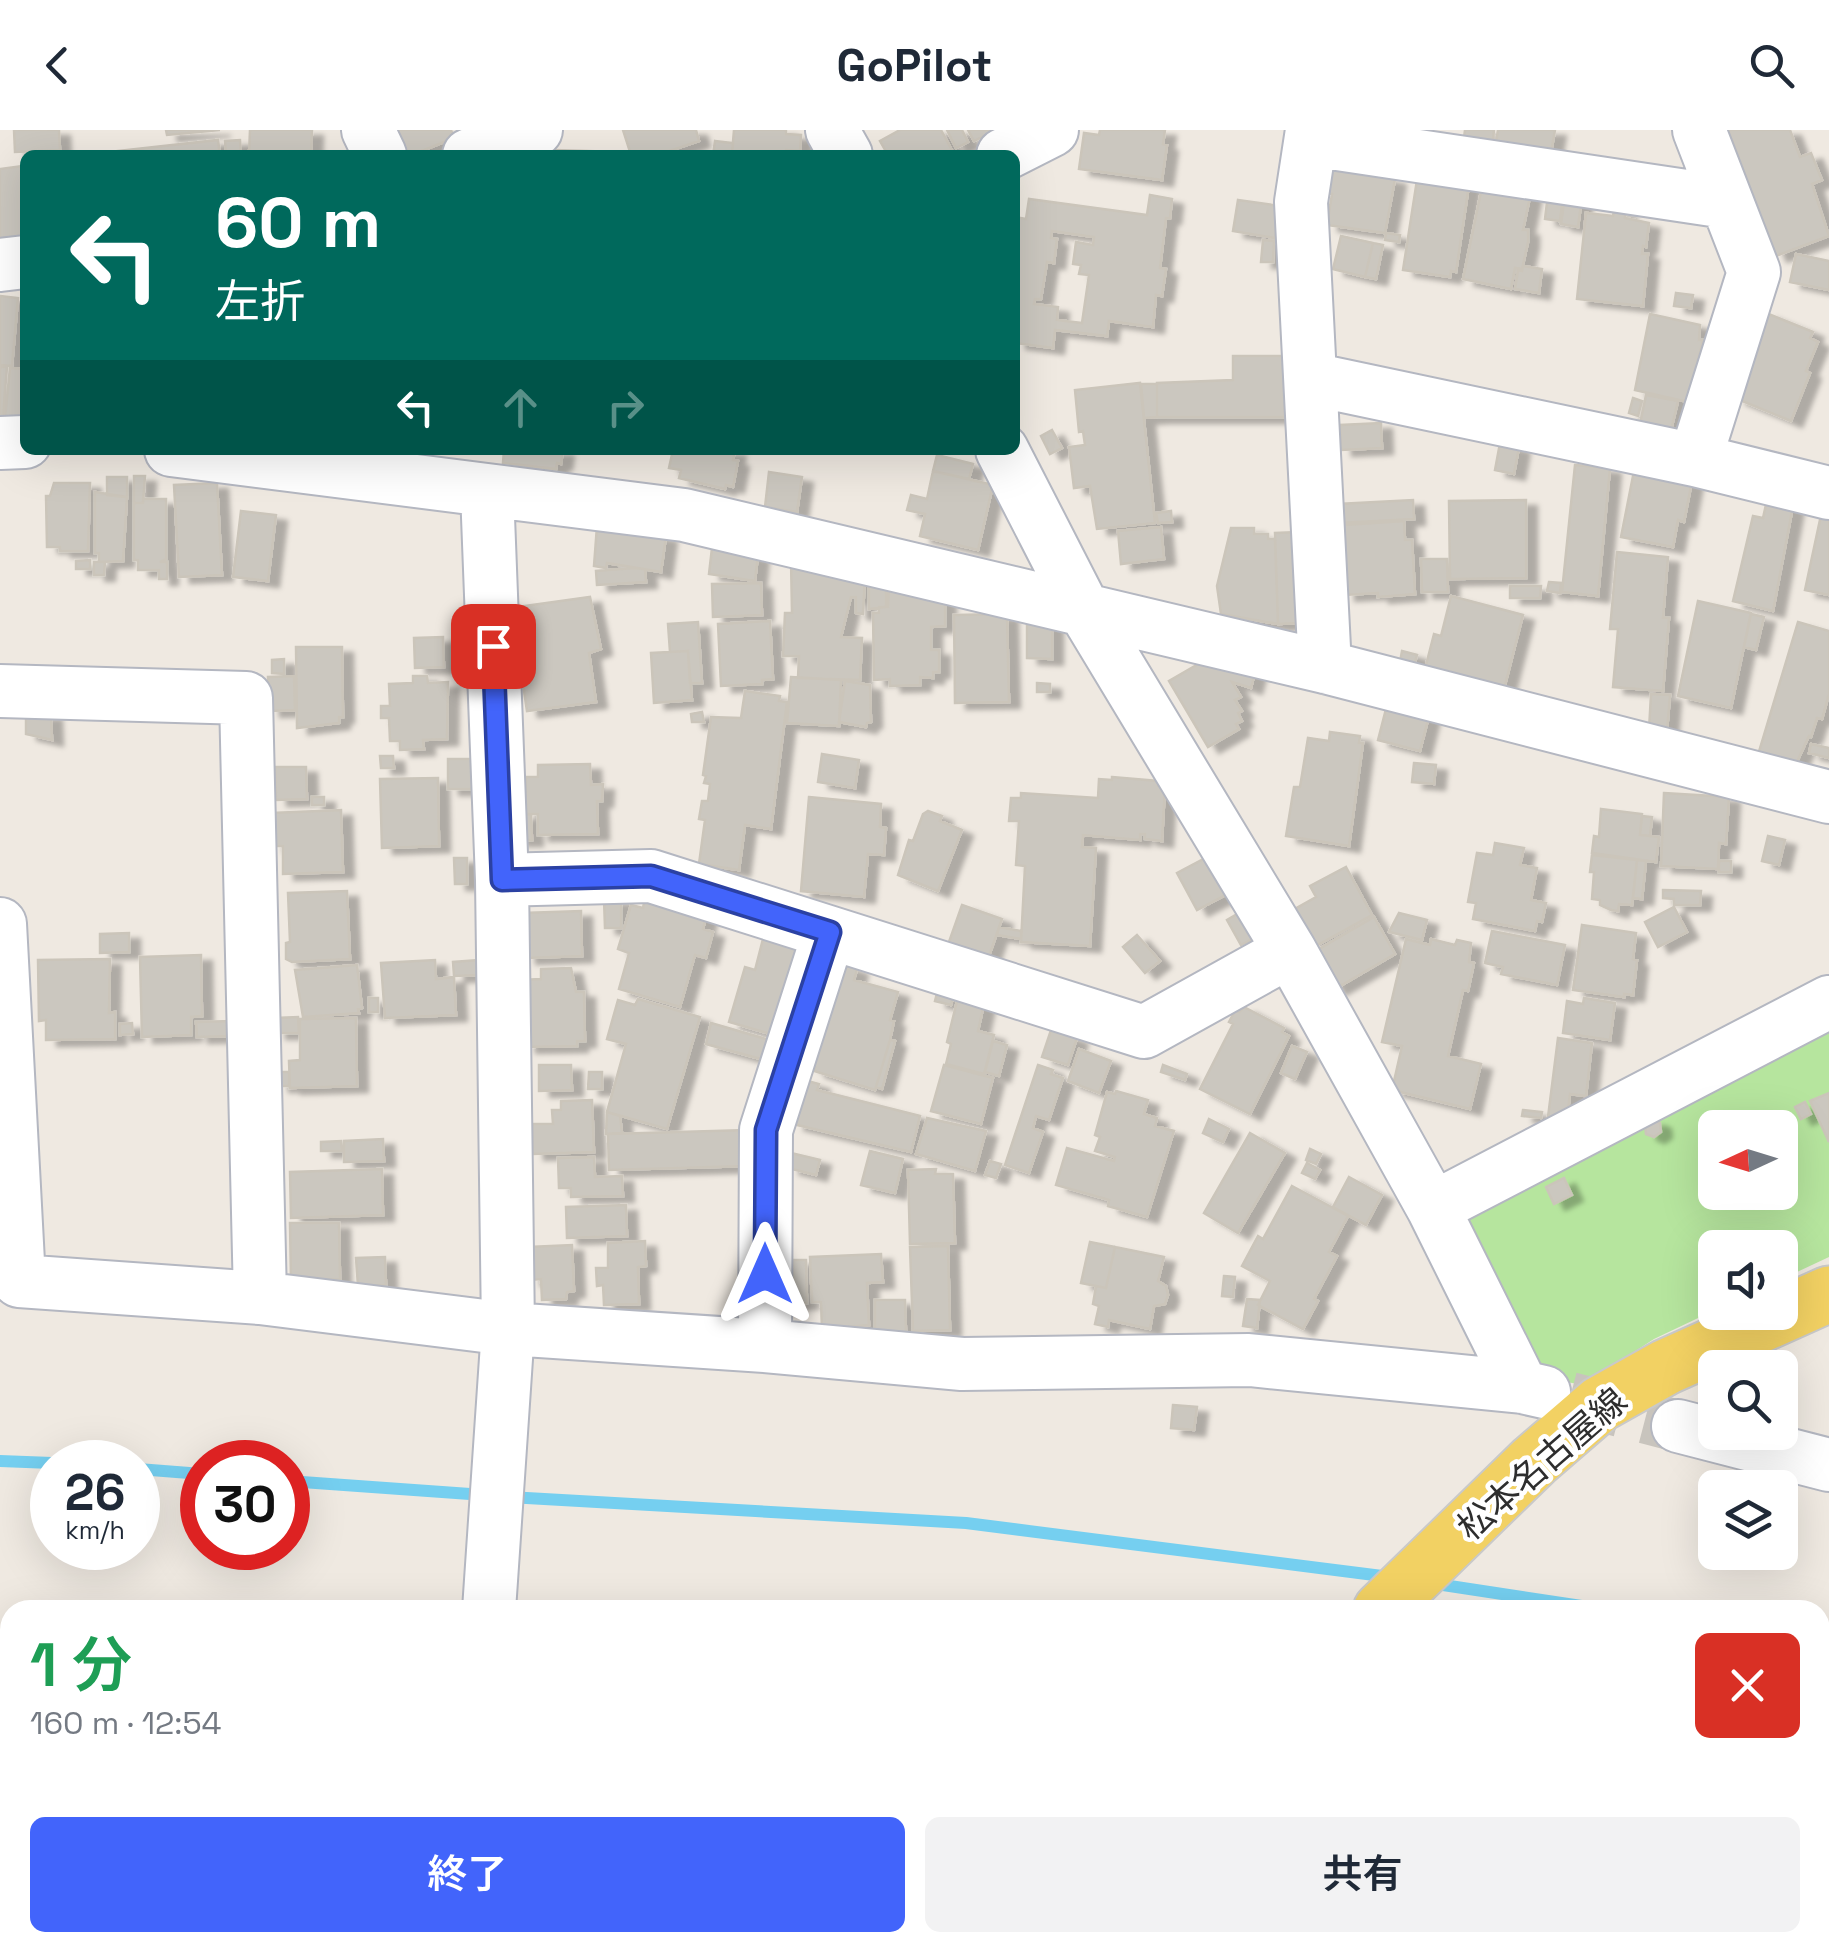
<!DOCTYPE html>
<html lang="ja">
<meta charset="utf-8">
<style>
:root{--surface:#fff;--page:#f2f2f3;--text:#1f2937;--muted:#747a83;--accent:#4264fb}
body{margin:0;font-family:"Space Grotesk","Noto Sans JP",sans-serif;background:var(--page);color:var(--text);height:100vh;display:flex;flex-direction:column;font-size:38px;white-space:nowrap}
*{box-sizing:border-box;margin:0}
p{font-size:32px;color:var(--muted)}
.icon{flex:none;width:55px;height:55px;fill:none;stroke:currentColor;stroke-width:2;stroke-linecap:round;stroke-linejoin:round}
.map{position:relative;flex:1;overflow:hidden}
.panel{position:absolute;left:0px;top:1470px;width:1830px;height:352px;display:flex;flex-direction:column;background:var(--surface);border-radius:30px 30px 0 0;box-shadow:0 10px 40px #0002}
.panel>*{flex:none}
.top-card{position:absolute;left:20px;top:20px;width:1000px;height:305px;border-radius:15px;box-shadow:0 10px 40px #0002;background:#00695c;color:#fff;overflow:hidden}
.needle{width:65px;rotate:266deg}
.buttons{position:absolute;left:1698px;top:980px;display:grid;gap:20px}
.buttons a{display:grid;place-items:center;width:100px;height:100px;border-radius:15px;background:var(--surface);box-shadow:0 10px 40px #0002;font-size:50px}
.speed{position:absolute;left:30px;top:1310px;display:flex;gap:20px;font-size:50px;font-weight:700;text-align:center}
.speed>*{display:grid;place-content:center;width:130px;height:130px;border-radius:50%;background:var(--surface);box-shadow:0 10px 40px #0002;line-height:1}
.speed small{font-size:25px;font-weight:400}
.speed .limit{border:15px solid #d22;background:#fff;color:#111}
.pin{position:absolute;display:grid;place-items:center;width:85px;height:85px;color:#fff;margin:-42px;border-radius:20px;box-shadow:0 5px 15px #0006}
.me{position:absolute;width:110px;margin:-55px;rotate:0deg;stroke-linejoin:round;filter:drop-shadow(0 0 8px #0008)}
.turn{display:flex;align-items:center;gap:35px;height:210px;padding:0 30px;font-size:45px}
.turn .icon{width:130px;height:130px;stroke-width:2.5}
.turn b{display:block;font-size:70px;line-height:85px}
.lanes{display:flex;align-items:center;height:95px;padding:0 30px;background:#0003;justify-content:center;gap:50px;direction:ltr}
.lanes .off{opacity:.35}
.round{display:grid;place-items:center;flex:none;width:105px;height:105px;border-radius:15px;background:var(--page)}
.head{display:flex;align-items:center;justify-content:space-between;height:170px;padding:0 30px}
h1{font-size:60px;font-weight:600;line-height:75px;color:#1e9e55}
.primary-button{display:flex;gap:20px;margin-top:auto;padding:20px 30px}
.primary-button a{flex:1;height:115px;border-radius:15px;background:var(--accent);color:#fff;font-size:40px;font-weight:600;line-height:115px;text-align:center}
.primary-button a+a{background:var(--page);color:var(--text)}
header{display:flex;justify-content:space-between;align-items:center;height:130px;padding:0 30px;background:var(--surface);font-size:45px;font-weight:600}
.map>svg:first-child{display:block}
</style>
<header><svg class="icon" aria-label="back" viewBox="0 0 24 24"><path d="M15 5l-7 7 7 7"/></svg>GoPilot<svg class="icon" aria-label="search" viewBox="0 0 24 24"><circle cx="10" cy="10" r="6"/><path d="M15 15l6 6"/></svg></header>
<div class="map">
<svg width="1829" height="1822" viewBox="0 0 1829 1822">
<defs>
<filter id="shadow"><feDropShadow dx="11" dy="6" stdDeviation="2.5" flood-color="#0004"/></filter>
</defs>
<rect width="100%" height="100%" fill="#efe9e1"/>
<path fill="#b6e59e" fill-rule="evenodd" d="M1829 882V1127L1780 1150V1118H1715V1180L1654 1209 1583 1255 1556 1250 1542 1240 1462 1096 1466 1079ZM1715 998H1780V1062H1715Z"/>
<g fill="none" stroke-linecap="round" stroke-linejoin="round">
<path stroke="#75cff0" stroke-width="12" d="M0 1331 52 1333
M138 1339 202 1344
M288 1351 484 1365
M509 1367 966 1393 1390 1447
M1430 1453 1608 1480
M1820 1524 1829 1525"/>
</g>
<path fill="#cbc7bf" stroke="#cbc5ba" stroke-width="2.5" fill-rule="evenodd" filter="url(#shadow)" d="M14 0H59L60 20 15 22Z
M166 0H220L167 5Z
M250 0H312L311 25H249Z
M390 0H451L454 8 412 25 398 19Z
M623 0H696L699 11 658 25H631Z
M734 0H786V4L801 5 800 21 786 20V25L732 24Z
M900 0H941L954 24 888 25 880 11Z
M947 0H962L968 12 956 18Z
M968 0H995L974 11Z
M1100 0H1165L1163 14 1167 15 1162 50 1079 39 1084 3 1099 5Z
M1465 0H1494L1492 19 1463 16Z
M1498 0H1555L1550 28 1495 19Z
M1728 0H1790L1800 27 1811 23 1822 50 1812 54 1829 106 1776 126Z
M218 10 220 25 100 23Z
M240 10 241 25H226L225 11Z
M715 11 733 13 732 24 736 25H713Z
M554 20 619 22V25H554Z
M23 36 25 112 0 111V39Z
M1419 37 1470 48 1456 142 1451 141 1450 147 1403 140Z
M1331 38 1395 49 1385 103 1327 95 1332 64 1327 63Z
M1483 52 1531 62 1523 100H1528V112L1522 139 1515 138 1511 159 1463 149Z
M1548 64 1563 66 1560 91 1545 89Z
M1150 65 1172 69 1170 88H1166L1160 138 1166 139 1162 166 1156 165 1153 197 1109 191 1107 206 1055 200 1053 218 1015 213V87L1026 89 1029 69 1147 85ZM1052 101 1094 107 1093 115 1076 112 1073 134 1081 135 1079 144 1089 145 1082 193 1057 190 1058 177 1034 174 1035 169H1041L1047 132 1054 133 1057 109 1051 108Z
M1565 65 1582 67 1578 97 1561 94Z
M1238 70 1280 76 1275 108 1233 101Z
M1614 81 1626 82 1625 88 1649 93 1646 117 1643 116 1642 124H1648L1643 176 1577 169 1586 83 1613 86Z
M1386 103 1400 105 1399 112 1385 110Z
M1341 106 1373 113 1365 147 1333 139Z
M1263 110 1274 111 1273 132H1261Z
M1373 113 1383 115 1376 149 1365 147Z
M1796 124 1829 131V160L1790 152Z
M1523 136 1542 139 1539 163 1515 159 1518 140 1522 141Z
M1676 163 1693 165 1691 178 1674 176Z
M0 166 18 168 12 236 0 235Z
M1766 183 1813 202 1810 208 1818 212 1806 241 1810 243 1791 291 1735 268Z
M1650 184 1700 195 1699 210H1703L1688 272 1635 260Z
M1233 226H1284L1292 265H1284L1285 287H1157V253L1233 250Z
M0 237H7L3 286H0Z
M10 238 25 239V289L5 287Z
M1140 253 1155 393 1097 399 1090 356 1074 358 1069 317 1085 315 1083 301 1079 302 1075 260Z
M1141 254H1157V287L1144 288Z
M1646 265 1678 271 1671 300 1640 294Z
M1633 268 1642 271 1638 286 1629 283Z
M1381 293 1382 318 1341 320 1340 295Z
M1052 300 1062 318 1050 324 1041 306Z
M1500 313 1519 317 1514 344 1495 340Z
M504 320H563L561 334 557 333 556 339 503 333Z
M673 320H735L733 330 738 331 733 357 726 355 725 359 679 348 681 340 669 338Z
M937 325 973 334 969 349 933 341Z
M1575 335 1610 338 1598 466 1562 462Z
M933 341 993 355 978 420 920 406 925 384 907 380 911 365 927 369Z
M1634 341 1692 351 1684 392 1678 390 1673 417 1621 407Z
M769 342 802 347 797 382 765 377Z
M134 346H145L143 373H134Z
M107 347H127V367L107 365Z
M54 353H90L88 421H60V417H47L46 366H50Z
M217 353 222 445 179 447 174 355Z
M95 362 127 367 123 431 99 432V423H95Z
M143 369H166V429L160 432H167V449H159V440H138V430H134V373H143Z
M1413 370 1414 389 1339 393 1338 374Z
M1526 370V448L1450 449 1449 371Z
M1767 370 1793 376 1773 481 1733 471 1753 386 1763 388Z
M241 381 276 385 268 451 233 447Z
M1171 381 1172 392 1158 393 1156 383Z
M1821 385 1829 387V465L1805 460Z
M1404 391 1405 410H1412L1415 464 1378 467V463L1344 465V395Z
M597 396 666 406 661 442 607 433 606 438 594 436Z
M1161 397 1164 429 1121 434 1118 401Z
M1231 398H1254V404H1268V409H1275L1278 494 1221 484 1217 456Z
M1298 402 1301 493 1278 494 1275 403Z
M712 418 758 425 755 451 709 444Z
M1617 422 1668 427 1663 488H1669L1663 561 1613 557 1618 499H1610Z
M1421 429H1447L1448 462H1422Z
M90 430V439H76V431Z
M791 430 865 445 863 484 856 483V467H851L841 507 862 508 860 550 798 548 799 526H783L785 483H792Z
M94 432H105L104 445H94Z
M634 438 645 439 646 452 597 455 596 441Z
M869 449H886V477L869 479Z
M889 452 945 467V496L931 497V520H939V542H933V548L920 547V555L890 556V549L874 550 873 483H879V477H888Z
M1549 452 1561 453 1560 463 1547 461Z
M761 453 762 485 713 487 712 454Z
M1510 456H1541L1540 468H1510Z
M1451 466 1523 485 1504 559 1425 539 1434 504 1441 506Z
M590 467 601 519 589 523 596 572 527 581 515 499H520L517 477Z
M1698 471 1751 483 1731 578 1678 566Z
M1007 484 1009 572 955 573 954 485Z
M1751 484 1764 487 1756 520 1744 517Z
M770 491 773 549 762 550V554L721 556 718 494Z
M698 492 702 553H690L688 521 670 522 668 494Z
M1027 492 1052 493V529L1027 528Z
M1798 492 1829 501V564L1822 589 1817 588 1811 607 1809 606 1795 636 1758 625Z
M443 507 444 537 415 538 414 508Z
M296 517H342L343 587H339V593L297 598Z
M688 521 692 570 654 573 651 523Z
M1402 521 1417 525 1414 536 1400 532Z
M1212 526 1256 539 1251 558 1232 552 1241 567 1235 570 1242 581 1238 583 1242 591 1236 594 1239 599 1208 617 1169 551Z
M284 529V544L272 543V530Z
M294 546 295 580 269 581 268 547Z
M413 546H427L428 553 448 552 447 609 423 610 424 619 400 620V611H390L389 588H381V576H390L389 554 413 553Z
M791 547 841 550 839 596 787 593Z
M845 551 870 555 871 592 867 593 866 597 839 592Z
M1037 553 1050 554V562H1037Z
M745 561 780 566 779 571 787 572 771 699 745 695 739 740 699 734 705 690 699 689 702 671H708L710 654 704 653 706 646 703 645 711 587 741 588Z
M1651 564 1670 565 1667 601 1649 600Z
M1387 575 1429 586 1420 621 1378 610Z
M702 582 704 592H692L691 584Z
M51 584 52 610 26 604V585Z
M1330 602 1360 606 1359 613H1363L1349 716 1286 706 1294 657H1300L1308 608 1329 611Z
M1811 614 1829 618V628L1809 623Z
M822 624 859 630 855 658 818 652Z
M380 626H393L394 638H381Z
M448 629H477V659H448Z
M1414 633 1436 635 1434 654 1412 652Z
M590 634 591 655 603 654 602 671H597L598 704 538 705V684H526V647H538V635Z
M275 637H306L307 669 276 670Z
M1112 647 1158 651V656H1165L1162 711 1145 709V704H1140V710L1083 705 1082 717 1096 718 1090 816 1021 812 1025 736 1016 735 1019 691H1009L1011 668H1021V663L1098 668 1099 649 1112 650Z
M438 648 439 716 382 718 380 649Z
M1664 663 1729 667 1726 714 1719 713 1718 739 1661 736Z
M312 667H324V675H312Z
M809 667 881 674 880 697 886 698 884 725 868 724 864 767 801 761Z
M1601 679 1642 684 1640 705 1659 707 1656 732 1592 723 1594 706 1599 707Z
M341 680 343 742 283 744V716H273L272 683Z
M928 681 942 686 940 691 962 700 938 761 898 745 909 710 913 711 923 684Z
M531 684 532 710H516L515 685Z
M1642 686 1652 687 1650 706 1640 705Z
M1768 706 1785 710 1779 735 1762 731Z
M1495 713 1524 718 1520 735 1537 738 1531 770 1546 773 1542 792 1537 791 1535 801 1473 789 1476 773 1468 772 1477 723 1493 725Z
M1213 724 1233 761 1197 780 1177 743Z
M1592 725 1637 730 1632 775 1619 774 1618 781 1611 780 1600 775V770L1592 769 1594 742H1590Z
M454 728H467V754H455Z
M1637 730 1646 731 1642 769 1633 768Z
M1719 731H1731V742H1719Z
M1346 737 1372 785 1314 817 1293 780 1316 767 1310 756Z
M1663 760 1701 761 1700 775H1674V769L1663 768Z
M347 761 350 829 292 832 286 829V813L290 812 288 763Z
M645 768 708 780 703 799 713 802 706 828 695 825 680 877 619 859 629 823 618 819 631 775 643 778Z
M604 769H621V798H605Z
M962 775 1002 789 989 826 949 812Z
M1674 777 1687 802 1658 817 1645 792Z
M581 781 582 826 525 828 523 783Z
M1239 783 1254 808 1241 815 1227 790Z
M1399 783 1427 790 1422 810 1389 802Z
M1374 787 1395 824 1335 859 1314 822Z
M1582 795 1636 803 1633 829 1637 830 1633 865 1624 864V867L1573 860Z
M999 797 1021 801V809L997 805Z
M1492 801 1565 815 1557 855 1501 844 1503 837 1485 833Z
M129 803V822L100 823V804Z
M764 805 799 816 774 905 729 892 745 837 755 840Z
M1137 805 1160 831 1145 843 1123 817Z
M1406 809 1430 815 1431 809 1455 815 1457 810 1471 813 1469 832 1474 833 1468 861 1463 860 1448 926 1481 934 1470 979 1392 960 1402 916 1382 912Z
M201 825 202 886 191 887V905L142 907 140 827Z
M110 829 109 883 115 882V909L46 910V890L39 891 38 830Z
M435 830 436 849 454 847 456 885 385 888 381 833Z
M478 830 479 845 454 846 453 832Z
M357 835 362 878 358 879 359 883 303 887 295 840Z
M844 835 857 839 854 850 898 862 890 890 894 891 890 910 875 960 814 941 815 937 809 935Z
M571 838 576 862H584L585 911H577V916L525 917 521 850 541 849V839Z
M937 863 953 867 951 875 935 871Z
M958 867 984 874 978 901 994 905 984 944 946 934 951 914 947 912Z
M369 868H378V882H369Z
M1584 868 1615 873 1610 910 1563 903 1567 871 1583 874Z
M638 869 700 887 667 999 607 982 626 914 607 909 618 870 635 875Z
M1244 877 1284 898 1282 902 1289 906 1250 984 1200 959 1233 894 1229 892 1235 881 1239 882Z
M298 887 299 903H275V888Z
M356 888 357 956 290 958 289 931 300 930V889Z
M232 891V906L197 907 196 892Z
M132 893 133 904 120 905V894Z
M711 893 773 911 768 931 706 914Z
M1051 900 1077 908 1068 935 1042 927Z
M1558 908 1592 913 1586 966 1570 964 1567 990 1548 987Z
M890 910 895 911 882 959 876 957Z
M993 911 1007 915 999 946 985 942Z
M1292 916 1307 922 1295 949 1281 943Z
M1079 919 1111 931 1099 963 1068 951Z
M539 935H571L572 960 539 961Z
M944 935 993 948 981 994 931 981Z
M1038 935 1053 940 1051 944 1063 948 1049 990 1036 986 1033 998 1043 1002 1029 1043 1005 1035Z
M1163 935 1187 944 1185 950 1161 942Z
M277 942H289V956H278Z
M589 942H602V959H588Z
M804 950 819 954 817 960 920 986 911 1022 793 994Z
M1116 961 1148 970 1144 984 1157 988 1155 996 1174 1001 1147 1087 1108 1076 1109 1070 1056 1055 1067 1018 1114 1031 1115 1027 1095 1021 1100 1007 1095 1005 1107 962 1115 964Z
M1829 963V1012L1810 971Z
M592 970 594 1022 533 1024 532 994H553L552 980H561V971Z
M1805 972 1811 984 1801 989 1795 977Z
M1523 980 1542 982 1541 988 1522 986Z
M607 982 620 986 622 1003 606 1004Z
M927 988 986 1001 975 1041 916 1024Z
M1209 989 1229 999 1223 1012 1203 1003Z
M1652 990 1660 993 1661 1002 1654 1007 1646 1004 1645 995Z
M747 1000 748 1036 609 1040 608 1004Z
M1250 1003 1285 1023 1238 1103 1204 1083Z
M383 1009 384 1031 344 1032V1011Z
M341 1011 342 1021H321V1012Z
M1310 1019 1321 1024 1316 1034 1306 1030Z
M870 1021 903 1029 895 1063 861 1055Z
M791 1023 820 1030 816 1045 788 1038Z
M594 1027 595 1047 622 1046 623 1066 571 1067V1058H559L558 1028Z
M990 1031 1001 1034 996 1048 985 1045Z
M1307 1033 1320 1040 1315 1049 1302 1043Z
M382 1039 383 1085 291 1088 290 1042Z
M936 1039 935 1044H953L955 1113 910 1114 908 1040Z
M1349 1047 1382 1065 1366 1095 1333 1077Z
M1564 1048 1572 1065 1554 1074 1546 1057Z
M1292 1056 1348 1086 1329 1122 1337 1126 1314 1169 1318 1171 1303 1199 1258 1175 1270 1151 1242 1136 1258 1106 1263 1109Z
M626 1075 627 1106 567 1108 566 1077Z
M290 1093H339L340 1149 291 1150Z
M645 1111 646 1136 638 1137 639 1174 604 1175 603 1155 597 1156 596 1138H608V1113Z
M1090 1112 1115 1117 1106 1158 1081 1153Z
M572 1115 574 1161 567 1162 566 1169 542 1170 541 1149 530 1150 529 1117Z
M948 1116 950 1200 913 1201 910 1117Z
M1115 1117 1164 1127 1158 1151 1166 1156 1168 1165 1165 1174 1154 1176 1150 1199 1109 1190 1108 1197 1095 1194 1099 1176 1093 1174 1096 1156 1106 1158Z
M881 1124 883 1152 867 1153 869 1195 822 1199 821 1172H812L810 1127Z
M385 1127 386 1155 358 1156 356 1128Z
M793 1130H806L807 1173H794Z
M1224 1146 1235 1147 1233 1167 1222 1166Z
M1247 1169 1260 1170 1257 1198 1243 1196Z
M875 1170H905L906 1202 875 1203Z
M1173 1275 1197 1277 1194 1300 1171 1298Z
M0 1735 10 1752V1757L5 1760 10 1768V1779L0 1785Z
M322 1812H363L350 1822H329Z
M408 1812H462L449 1822H414Z
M487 1812H519L507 1822H494Z
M611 1812H697L699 1820 614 1822Z
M1299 1812H1314L1312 1822H1298Z
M1320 1812H1423L1421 1822H1318Z
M1486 1812H1558L1561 1814 1558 1822H1483Z
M1619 1812H1677L1675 1822H1628L1629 1819 1618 1817Z
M1696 1812H1733L1763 1819 1762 1822H1694Z
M390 1813 393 1817 396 1814 402 1822H376Z
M1431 1814 1466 1821V1822H1429Z"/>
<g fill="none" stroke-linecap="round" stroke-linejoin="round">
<path stroke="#c8c4bd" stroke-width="52" stroke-dasharray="52 26" stroke-linecap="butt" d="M1570 1268 1678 1296"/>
<g stroke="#b4b7c1" stroke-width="56">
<path id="minor" d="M368 0 380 25
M832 0 846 25
M1312 0 1301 72 1325 537
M1311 10 1726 72
M469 25 536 0
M1003 25 1052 0
M0 135 25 132
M1311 249 1695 330 1829 363
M0 313 25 312
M171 320 684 385 1325 537 1829 667
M1002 320 1083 478 1290 821 1433 1078 1522 1257
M1695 330 1754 142 1699 0
M487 361 502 750 508 1199 489 1480
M0 561 246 568 260 1168
M502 750 651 746 1144 902 1290 821
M0 794 19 1151 260 1168 508 1199 765 1216 962 1234 1249 1230 1522 1257 1544 1262
M1433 1078 1829 872
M765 1216 766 1000 829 803
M1678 1296 1829 1335
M548 1812 556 1822
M1800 1812 1827 1822
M1589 1822 1591 1812"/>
</g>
<g stroke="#c9c9c9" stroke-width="59">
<path id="major" d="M1381 1480 1534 1331 1600 1274 1666 1237 1829 1164
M0 1544 10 1560
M170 1812 176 1822
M871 1822 897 1812"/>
</g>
<use href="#minor" stroke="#fff" stroke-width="52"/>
<use href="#major" stroke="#f2d163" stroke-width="55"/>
</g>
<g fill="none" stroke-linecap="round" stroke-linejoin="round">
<g stroke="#2b41a3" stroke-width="25">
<path id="route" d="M493 516 502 750 651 746 830 802 766 1000 765 1144"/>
</g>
<use href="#route" stroke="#4264fb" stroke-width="18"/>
</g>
<g text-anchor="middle" stroke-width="9" stroke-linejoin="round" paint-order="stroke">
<g font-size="35" fill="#2e2e2e" stroke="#fff">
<text transform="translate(1542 1334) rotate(-41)" y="12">松本名古屋線</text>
</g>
</g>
</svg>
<div class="buttons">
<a><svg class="needle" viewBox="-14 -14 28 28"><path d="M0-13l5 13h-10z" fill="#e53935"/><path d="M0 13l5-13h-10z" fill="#747a83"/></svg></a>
<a><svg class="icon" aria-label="sound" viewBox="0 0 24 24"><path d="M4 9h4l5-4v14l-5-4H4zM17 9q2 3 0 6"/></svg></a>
<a><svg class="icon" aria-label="search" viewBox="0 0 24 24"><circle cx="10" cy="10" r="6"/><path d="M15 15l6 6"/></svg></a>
<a><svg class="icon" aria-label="layers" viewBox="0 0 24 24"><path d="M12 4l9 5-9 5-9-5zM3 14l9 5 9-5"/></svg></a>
</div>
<div class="speed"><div>26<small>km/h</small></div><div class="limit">30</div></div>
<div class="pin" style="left:493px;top:516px;background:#d93025"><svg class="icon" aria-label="arrive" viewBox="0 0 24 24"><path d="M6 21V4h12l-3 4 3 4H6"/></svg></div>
<svg class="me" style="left:765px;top:1144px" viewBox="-20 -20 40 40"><path d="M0-17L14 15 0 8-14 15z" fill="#4264fb" stroke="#fff" stroke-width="4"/></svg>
<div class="top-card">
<div class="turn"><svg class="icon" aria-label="left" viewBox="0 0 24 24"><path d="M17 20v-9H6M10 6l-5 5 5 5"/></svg><div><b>60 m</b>左折</div></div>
<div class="lanes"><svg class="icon" aria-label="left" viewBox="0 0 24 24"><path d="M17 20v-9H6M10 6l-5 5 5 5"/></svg><svg class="icon off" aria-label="ahead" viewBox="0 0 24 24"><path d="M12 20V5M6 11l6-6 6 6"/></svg><svg class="icon off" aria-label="right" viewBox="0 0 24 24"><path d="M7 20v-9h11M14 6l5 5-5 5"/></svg></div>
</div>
<section class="panel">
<div class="head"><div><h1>1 分</h1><p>160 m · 12:54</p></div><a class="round" style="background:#d93025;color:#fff"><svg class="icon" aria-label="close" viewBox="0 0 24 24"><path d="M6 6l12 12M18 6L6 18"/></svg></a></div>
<div class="primary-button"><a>終了</a><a>共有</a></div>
</section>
</div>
